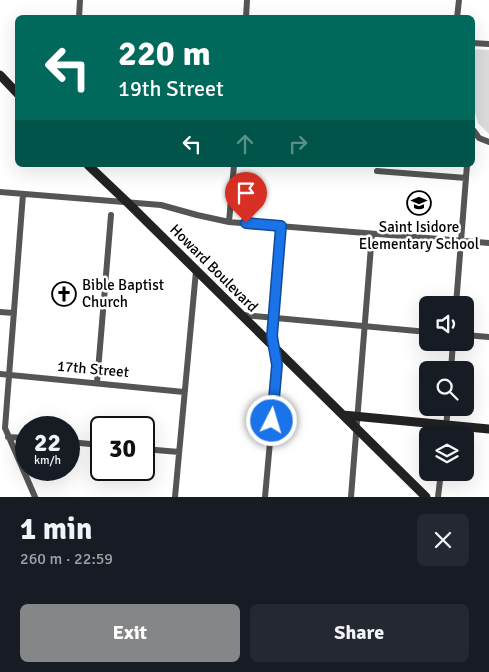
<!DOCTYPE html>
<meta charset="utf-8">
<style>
:root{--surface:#171b24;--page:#242831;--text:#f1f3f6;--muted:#9ea1a6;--accent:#858687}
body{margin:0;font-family:Signika,sans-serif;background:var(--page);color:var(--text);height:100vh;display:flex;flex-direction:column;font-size:19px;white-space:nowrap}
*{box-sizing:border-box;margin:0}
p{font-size:16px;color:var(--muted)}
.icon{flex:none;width:28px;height:28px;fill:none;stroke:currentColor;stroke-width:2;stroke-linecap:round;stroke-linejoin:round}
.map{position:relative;height:497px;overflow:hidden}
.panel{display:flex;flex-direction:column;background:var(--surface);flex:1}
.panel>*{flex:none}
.hud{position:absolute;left:15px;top:15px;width:460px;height:152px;border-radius:8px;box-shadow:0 5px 20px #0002;background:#00695c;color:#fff;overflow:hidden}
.controls{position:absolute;left:419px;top:296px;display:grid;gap:10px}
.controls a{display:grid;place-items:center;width:55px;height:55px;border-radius:8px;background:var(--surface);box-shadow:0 5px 20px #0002;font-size:25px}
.speed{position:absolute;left:15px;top:416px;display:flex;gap:10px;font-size:25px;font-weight:700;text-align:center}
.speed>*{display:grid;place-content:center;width:65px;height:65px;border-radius:50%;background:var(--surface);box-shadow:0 5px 20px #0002;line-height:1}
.speed small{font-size:12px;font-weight:400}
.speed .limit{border:2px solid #111;border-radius:8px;background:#fff;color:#111}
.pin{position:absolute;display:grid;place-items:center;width:42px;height:42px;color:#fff;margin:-51px -21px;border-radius:50% 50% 50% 0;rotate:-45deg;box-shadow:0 0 5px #0007}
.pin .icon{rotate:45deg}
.me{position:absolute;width:55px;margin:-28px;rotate:5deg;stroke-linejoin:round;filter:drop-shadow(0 0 4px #0008)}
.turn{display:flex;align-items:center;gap:18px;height:105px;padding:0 20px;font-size:22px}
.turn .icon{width:65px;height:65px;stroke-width:2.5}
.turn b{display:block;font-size:35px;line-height:42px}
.lanes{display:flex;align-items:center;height:48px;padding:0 20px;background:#0003;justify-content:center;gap:25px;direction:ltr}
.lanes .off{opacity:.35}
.round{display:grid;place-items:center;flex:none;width:52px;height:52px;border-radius:8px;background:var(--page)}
.headline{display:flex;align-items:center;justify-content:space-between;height:85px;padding:0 20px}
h1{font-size:30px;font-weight:800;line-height:38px}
.cta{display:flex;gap:10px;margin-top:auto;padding:10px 20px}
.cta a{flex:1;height:58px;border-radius:8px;background:var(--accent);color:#fff;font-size:20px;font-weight:800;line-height:58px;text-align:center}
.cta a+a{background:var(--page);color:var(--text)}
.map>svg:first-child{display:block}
</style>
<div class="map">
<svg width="489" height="497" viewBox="0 0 489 497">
<rect width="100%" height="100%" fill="#fff"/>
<path fill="#dcdcdc" d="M472 49 489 50V134L478 123 473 105Z"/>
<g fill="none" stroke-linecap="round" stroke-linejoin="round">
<path stroke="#555" stroke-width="6" d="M79 18 80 0
M246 18 247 0
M457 18 459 0
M472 43 489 44
M474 131 479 138 489 142
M377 171 466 178
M0 192 161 205 197 215 229 222 489 243
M23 194 5 428 35 497
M229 222 234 165
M456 305 467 165
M0 312 14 313
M242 315 428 332
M465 335 489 337
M451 370 453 342
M0 374 184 392
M97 383 111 215
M445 435 448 408
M8 437 26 438
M69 442 101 445
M144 449 179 452
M175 497 196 271
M265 497 277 365 272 336 281 226
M351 497 372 234
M438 497 441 472"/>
<path stroke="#222" stroke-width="9" d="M0 75 18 94
M88 165 128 203 426 497
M343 415 489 429"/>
</g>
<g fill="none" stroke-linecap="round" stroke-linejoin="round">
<g stroke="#114b97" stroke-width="12">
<path id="route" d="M246 223 281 226 272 336 277 365 272 421"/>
</g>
<use href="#route" stroke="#1a73e8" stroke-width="9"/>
</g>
<defs>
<g id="school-ring" transform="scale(1.25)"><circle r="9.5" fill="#fff" stroke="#000" stroke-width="1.5"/><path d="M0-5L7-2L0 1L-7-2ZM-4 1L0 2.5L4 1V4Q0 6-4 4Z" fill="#000"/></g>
<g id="church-ring" transform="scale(1.25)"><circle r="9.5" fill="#fff" stroke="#000" stroke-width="1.5"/><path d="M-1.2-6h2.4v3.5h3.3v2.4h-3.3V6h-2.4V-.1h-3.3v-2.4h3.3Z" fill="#000"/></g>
</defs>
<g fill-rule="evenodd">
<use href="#school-ring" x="419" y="203"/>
<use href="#church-ring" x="64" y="294"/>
</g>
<g text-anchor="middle" stroke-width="5" stroke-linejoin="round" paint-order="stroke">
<g font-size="15" fill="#000" stroke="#fff">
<text x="419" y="232">Saint Isidore<tspan x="419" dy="17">Elementary School</tspan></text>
<text x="82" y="290" text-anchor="start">Bible Baptist<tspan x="82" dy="17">Church</tspan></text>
</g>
<g font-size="15" fill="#000" stroke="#fff">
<text transform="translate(214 268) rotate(45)" y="5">Howard Boulevard</text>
<text transform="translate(93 369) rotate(5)" y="5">17th Street</text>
</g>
</g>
</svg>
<div class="controls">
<a><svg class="icon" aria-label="sound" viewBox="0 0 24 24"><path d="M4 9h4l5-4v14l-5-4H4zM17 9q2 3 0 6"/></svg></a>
<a><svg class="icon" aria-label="search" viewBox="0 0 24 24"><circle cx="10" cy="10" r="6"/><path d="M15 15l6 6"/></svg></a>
<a><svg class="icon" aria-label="layers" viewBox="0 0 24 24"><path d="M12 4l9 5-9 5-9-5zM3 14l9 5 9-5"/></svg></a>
</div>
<div class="speed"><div>22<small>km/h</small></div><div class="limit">30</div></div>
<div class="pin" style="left:246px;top:223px;background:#d93025"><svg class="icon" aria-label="arrive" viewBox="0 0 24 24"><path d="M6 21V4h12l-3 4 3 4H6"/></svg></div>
<svg class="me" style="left:272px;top:421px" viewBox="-20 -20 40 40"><circle r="17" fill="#1a73e8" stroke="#fff" stroke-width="3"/><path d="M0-11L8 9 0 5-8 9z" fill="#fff"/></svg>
<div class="hud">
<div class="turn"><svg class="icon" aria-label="left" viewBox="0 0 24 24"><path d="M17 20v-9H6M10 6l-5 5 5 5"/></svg><div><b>220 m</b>19th Street</div></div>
<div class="lanes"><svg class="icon" aria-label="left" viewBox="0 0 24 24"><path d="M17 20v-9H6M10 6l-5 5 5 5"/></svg><svg class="icon off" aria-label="ahead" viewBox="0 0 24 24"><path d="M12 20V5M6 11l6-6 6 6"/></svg><svg class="icon off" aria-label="right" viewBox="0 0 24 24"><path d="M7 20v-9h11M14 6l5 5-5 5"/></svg></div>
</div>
</div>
<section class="panel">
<div class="headline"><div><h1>1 min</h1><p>260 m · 22:59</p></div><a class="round"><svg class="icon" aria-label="close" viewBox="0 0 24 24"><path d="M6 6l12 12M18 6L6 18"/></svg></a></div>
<div class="cta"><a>Exit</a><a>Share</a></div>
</section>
